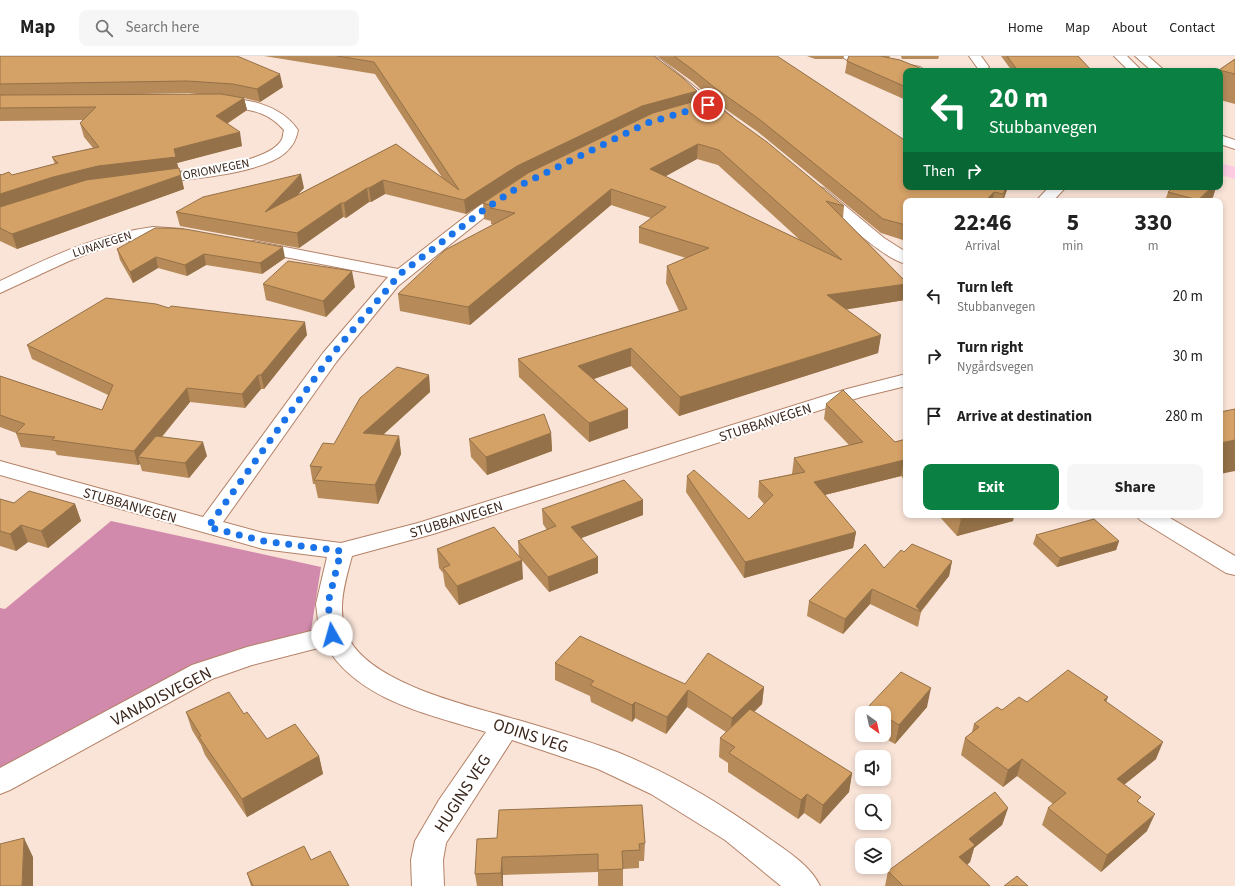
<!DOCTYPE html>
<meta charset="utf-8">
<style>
:root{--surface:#fff;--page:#f6f6f6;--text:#222;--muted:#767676;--line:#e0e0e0;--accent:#0b8043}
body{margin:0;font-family:"Source Sans 3",sans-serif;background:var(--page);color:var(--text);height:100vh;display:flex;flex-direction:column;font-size:15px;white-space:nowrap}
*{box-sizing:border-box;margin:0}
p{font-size:13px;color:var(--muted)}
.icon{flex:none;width:22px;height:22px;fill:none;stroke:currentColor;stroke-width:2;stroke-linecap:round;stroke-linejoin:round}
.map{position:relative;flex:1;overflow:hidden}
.details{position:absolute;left:903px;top:142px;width:320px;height:320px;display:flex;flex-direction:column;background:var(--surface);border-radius:8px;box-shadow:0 2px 6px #0003}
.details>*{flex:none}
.guide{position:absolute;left:903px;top:12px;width:320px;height:122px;border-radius:8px;box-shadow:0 2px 6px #0003;background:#0b8043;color:#fff;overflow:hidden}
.needle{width:26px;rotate:147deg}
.buttons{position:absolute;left:855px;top:650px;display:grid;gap:8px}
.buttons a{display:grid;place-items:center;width:36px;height:36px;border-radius:8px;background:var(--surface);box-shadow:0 2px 6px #0003;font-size:20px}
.pin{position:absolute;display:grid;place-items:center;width:34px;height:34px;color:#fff;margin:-17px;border:2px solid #fff;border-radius:50%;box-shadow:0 1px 4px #0007}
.me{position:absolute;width:44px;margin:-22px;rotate:353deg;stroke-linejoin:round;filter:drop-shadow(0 0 3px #0008)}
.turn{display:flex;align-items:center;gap:14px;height:84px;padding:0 20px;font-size:18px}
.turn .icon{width:52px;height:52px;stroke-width:2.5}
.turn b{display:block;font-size:28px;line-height:34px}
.then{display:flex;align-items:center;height:38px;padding:0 20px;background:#0003;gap:8px;font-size:15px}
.eta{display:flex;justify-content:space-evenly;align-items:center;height:68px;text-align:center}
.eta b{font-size:24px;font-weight:700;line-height:28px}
.button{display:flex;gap:8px;margin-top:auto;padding:8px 20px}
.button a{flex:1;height:46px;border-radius:8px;background:var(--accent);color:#fff;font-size:16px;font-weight:700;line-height:46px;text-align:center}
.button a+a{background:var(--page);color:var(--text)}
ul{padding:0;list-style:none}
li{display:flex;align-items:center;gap:12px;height:60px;padding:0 20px}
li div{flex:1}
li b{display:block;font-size:15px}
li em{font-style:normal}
header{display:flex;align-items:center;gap:24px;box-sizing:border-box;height:56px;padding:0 20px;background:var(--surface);border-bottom:1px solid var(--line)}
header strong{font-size:19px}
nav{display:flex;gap:22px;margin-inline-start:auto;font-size:14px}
.search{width:280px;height:36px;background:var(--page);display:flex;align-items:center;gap:10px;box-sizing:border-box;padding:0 14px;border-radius:8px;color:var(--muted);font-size:15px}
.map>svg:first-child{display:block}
</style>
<header>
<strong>Map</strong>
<div class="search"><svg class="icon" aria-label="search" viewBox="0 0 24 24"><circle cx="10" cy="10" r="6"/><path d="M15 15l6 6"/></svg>Search here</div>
<nav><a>Home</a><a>Map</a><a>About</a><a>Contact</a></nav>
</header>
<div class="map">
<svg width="1235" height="830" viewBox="0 0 1235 830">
<rect width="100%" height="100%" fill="#fae4d8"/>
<path fill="#fccbe1" d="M1220 107 1235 111V123L1220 119Z"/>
<path fill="#d18aac" d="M111 465 321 511 310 581 190 618 0 722V552L5 553Z"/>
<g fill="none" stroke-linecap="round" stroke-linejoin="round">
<g stroke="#b48267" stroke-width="2">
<path id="street" d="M640 0H654L661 4 732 61 730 64H720Z
M969 0H981L989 11 983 15 979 14Z
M216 41C246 43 279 47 298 74 296 84 293 90 285 97 261 118 184 124 152 127L147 126 145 123 147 120 152 119C179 116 270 109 282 83 283 81 283 77 284 74 262 49 240 55 211 48L210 45 211 42Z
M820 131 825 133 884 182 906 196V208C881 202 836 157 815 139L812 136 815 133Z
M509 133 514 135 517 138 514 141 491 156 398 230 337 305 223 466 263 477 341 487 418 467 847 333 906 318V330L861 341 433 478 352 500C345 526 335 557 349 583 374 629 470 650 518 664 552 674 585 684 617 696 669 717 717 745 763 778 782 792 810 808 820 830H781L725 784 651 738 598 713 512 684 446 787 443 804 444 830H412L411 804 415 785 439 744 486 676C429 658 359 645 326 590L252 609 212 623 10 734 0 738V712L192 609 247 591 319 573 316 548 327 501 263 493 0 419V405L203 461 323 297 388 221 254 195 248 194 246 190 248 186 254 185 398 213 479 150 504 135Z
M153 171 183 173 185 176 183 179 153 180 113 188 69 205 0 237V225C50 201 98 178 153 171Z"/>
</g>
<g stroke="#b48267" stroke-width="2">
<path id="secondary" d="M841 0H864L920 11 926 15 906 16 847 4Z
M1114 0H1127L1142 15H1129Z
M1135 0H1148L1165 15H1152Z
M1220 79 1235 84V93L1220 88Z
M1049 131H1066L1053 145H1036Z
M1136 459H1165L1235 500V519L1226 517 1140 464Z"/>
</g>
<use href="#street" fill="#fff" fill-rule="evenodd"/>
<use href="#secondary" fill="#fff" fill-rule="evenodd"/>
</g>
<path fill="#b68a59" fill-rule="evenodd" d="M0 0 283 31 260 46 244 42 247 54 227 68 242 90 177 107 184 133 17 193 0 185V118L1 119H12L55 108 52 101 93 92 84 81 80 67 84 64 0 65ZM189 37 197 38H140Z
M264 0H654L696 44 844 150 843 162 906 226V237L905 244 846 253 881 279 878 297 679 360 631 310 594 323 628 353V372L589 386 519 321 518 303 679 255 666 227 667 210 686 202 639 187V171L651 162 611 149 470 269 400 255 398 238 493 168H491V165L484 163 483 147 517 124 466 158 385 138 371 146H369L346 162 343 161 299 192 180 170 176 156 304 132 297 139 396 88 443 123 375 18ZM697 103 718 109 800 184 665 120Z
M657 0H777L906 131H1008L1003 145H906V185L881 177 758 76 714 45 693 26Z
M807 0H844L843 3H815Z
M849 0H890L889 2 906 15V44L845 17 847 5Z
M901 0H939L938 3H902Z
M1001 0H1078L1092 15H1012Z
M1235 3V48L1220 44V15H1219V14Z
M1173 131H1216L1213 141 1208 145H1165L1168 136Z
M117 193 285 202 262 218 206 209 187 220 158 212 133 227 120 204Z
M263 228 355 231 326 261 266 244Z
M169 252 307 279 264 333H261L245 352 190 346 162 381 207 400 189 422 142 415 140 408 138 409 57 399 55 395 21 391 16 377 0 371V320L102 354 108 339 32 303 27 289Z
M429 319 430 336 383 379 399 380 401 398 378 448 318 442 315 428H313L310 410 334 388Z
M826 348 895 386 906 383V425L901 420 825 439 856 476 853 492 744 522 686 436 687 420 749 463 764 448 758 441 759 425 792 418 794 402 849 389 824 363Z
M551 377 552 395 487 419 471 401 469 383Z
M0 443 14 447 75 448 81 465 48 492 28 486 16 495 0 490Z
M542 453 643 459 581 482 598 517 549 536 519 501 518 485 547 474 543 468Z
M938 459H1014L1013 465 957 480Z
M1036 479 1119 485 1116 494 1057 511 1033 488Z
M437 493 523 523 459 549 445 530 443 517 439 512Z
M904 496 952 505 949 520 921 556 918 571 870 548 843 578 807 560 809 545 884 512Z
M555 607 685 628 764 631 762 648 754 656 852 717 849 736 820 768 804 757 798 763 728 716V707L719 701 720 682 726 676 687 651 666 678 635 662 632 666 591 646 590 640 555 624Z
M1027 646H1106L1156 703 1124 729 1139 746 1147 775 1101 816 1042 769 1048 752 1053 748 1017 720 1003 731 961 699 965 682 972 676 974 668 1002 654Z
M868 651H927L895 688 879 679H884V657H867Z
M186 656 244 658 267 683 319 700 323 718 247 761 205 699 201 689 192 674Z
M1008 752 1002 769 974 792 970 806 967 809 990 830H885L888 815Z
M497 782 645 787 644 805H639V812L623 813V830H598V816L503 819V830H477L475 818Z
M311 804 349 830H251L247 817Z"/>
<path fill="#947148" d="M280 18 283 31 260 46 257 33Z
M697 35 696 47 517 124 466 158 464 144 517 110 642 50Z
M244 42 247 54 218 73 216 60Z
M240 76 242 90 177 107 179 114 0 154V138L53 121 98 110 174 93Z
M698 88 697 103 650 129V113Z
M301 118 304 132 268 170 265 156Z
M181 119 184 133 17 193 12 178Z
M383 124 385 138 371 146 369 132Z
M1006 131H1008L1003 145H1002Z
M1212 131H1216L1213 141 1208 145H1198Z
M367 132 369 146 346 162 344 147Z
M611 133V149L470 269 468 251Z
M994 136 993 145H985Z
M341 147 343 161 299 192 297 177Z
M283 191 285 202 262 218 260 207Z
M204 198 206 209 187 220 185 209Z
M156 201 158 212 133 227 130 216Z
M352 215 355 231 326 261 323 245Z
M906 228V237L905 244 825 257 827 239Z
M305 266 307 279 264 333 261 319Z
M881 279 878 297 679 360 680 341Z
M631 292V310L579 328 578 310Z
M258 319 261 333 245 352 242 338Z
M429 319 430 336 365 395 363 377Z
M187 332 190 346 144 402 138 401 140 408 138 409 134 395Z
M628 353V372L589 386V367Z
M551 377 552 395 487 419 486 401Z
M399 380 401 398 378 448 375 429Z
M1235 384V415L1220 418V387Z
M203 386 207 400 189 422 185 407Z
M904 404 901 420 812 442 814 426Z
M643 444V459L571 486V471Z
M75 448 81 465 48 492 41 475Z
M977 459H1014L1013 465 957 480 961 463Z
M21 469 28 486 16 495 10 478Z
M856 476 853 492 744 522 745 506Z
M1119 485 1116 494 1057 511 1060 502Z
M598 501V517L549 536 548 521Z
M522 504 523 523 459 549 457 530Z
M952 505 949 520 920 556 916 550Z
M872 533 870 548 843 578 845 563Z
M764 631 762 648 730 679 732 662Z
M931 632 927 651 895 688 899 669Z
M688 634 687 651 666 678 667 661Z
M1108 641 1102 657 1104 644Z
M635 646V662L632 666V649Z
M1163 686 1156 703 1110 740 1117 723Z
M319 700 323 718 247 761 242 743Z
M1022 703 1017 720 1003 731 1008 714Z
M852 717 849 736 820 768 823 749Z
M807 738 804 757 798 763 801 744Z
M1008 752 1002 769 974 792 970 806 954 819 959 801 969 783Z
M1155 758 1147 775 1101 816 1107 799Z
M24 782 33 801V830H22Z
M502 801 503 819V830H502L501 817Z"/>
<path fill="#d4a167" stroke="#947148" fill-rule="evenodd" d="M0 0H237L280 18 257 33 233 28 187 25 0 28Z
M337 0H654L683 22 697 35 642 50 517 110 464 144 383 124 369 132H367L344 147H341L297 177 176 156 203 141 301 118 265 156 396 88 459 134 374 6Z
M674 0H777L906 85V131H1006L1003 138 994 136 985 145H906V169L883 163 759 63 715 32 693 14Z
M849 0H880L900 4 927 15H906V31L847 5Z
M1007 0H1078L1092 15H1018Z
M1235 3V18L1219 14Z
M221 38 244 42 216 60 240 76 174 93 176 101 98 110 53 121 0 138V118L1 119 9 116 12 119 58 107 52 101 99 91 80 67 96 51 0 52V39Z
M706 42 767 86 844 150 826 145 906 226V228L827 239 881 279 680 341 631 292 578 310 628 353 589 367 518 303 687 253 667 210 709 192 639 171 666 151 611 133 468 251 398 238 445 194 515 157 490 152 493 150 483 147 528 117 653 57ZM698 88 719 94 842 204 650 113Z
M179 112 181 119 12 178 0 172V151L86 124Z
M1173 131H1212L1198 144 1168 136Z
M155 172H166L185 173 283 191 260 207 204 198 185 209 156 201 130 216 117 193Z
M288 205 352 215 323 245 263 228Z
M106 242 156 248 169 252 171 250 305 266 261 319H258L242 338 187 332 134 395 52 384 55 381 16 377 25 368 0 359V320L102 354 113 329 27 289Z
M397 311 429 319 363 377 399 380 375 429 314 424 322 411 310 410 323 387 334 388 360 342Z
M843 334 895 386 906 383V406L904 404 814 426 856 476 745 506 687 420 694 414 749 463 773 439 759 425 805 416 794 402 863 386 826 348Z
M1235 353V384L1220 387V356Z
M544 358 551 377 486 401 469 383Z
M156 380 203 386 185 407 138 401Z
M624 424 643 444 571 471 598 501 548 521 518 485 556 470 542 453Z
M29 435 75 448 41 475 21 469 10 478 0 475V443L14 447Z
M956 459H977L961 463Z
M1094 463 1119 485 1060 502 1036 479Z
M494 471 522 504 457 530 443 512 450 509 437 493Z
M865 488 884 512 901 494 904 496 912 488 952 505 916 550 921 556 872 533 845 563 809 545Z
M580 580 685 628 708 597 764 631 732 662 688 634 667 661 635 646 632 649 590 629 594 625 555 607Z
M1068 614 1108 641 1104 644 1163 686 1117 723 1141 741 1137 745 1155 758 1107 799 1048 752 1066 737 1022 703 1008 714 965 682 979 671 974 668 997 651 1002 654 1019 641 1027 646Z
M901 616 931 632 899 669 884 660V657H879L868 651Z
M229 636 244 658 247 656 267 683 295 668 319 700 242 743 199 681 201 680 186 656Z
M750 653 852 717 823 749 807 738 801 744 729 697 735 691 720 682Z
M995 736 1008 752 969 783 975 789 959 801 990 830H903L888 815Z
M642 749 645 787 639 788 640 794 622 795 623 813 598 814V798L545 800 502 801 501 817 475 818 477 783 497 782 499 754Z
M24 782 22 830H0V788Z
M304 790 311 804 330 795 349 830H253L247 817Z
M1017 820 1028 830H1004Z"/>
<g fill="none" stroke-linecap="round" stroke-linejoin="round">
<path stroke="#1a73e8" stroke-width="7" stroke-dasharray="0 12.6" d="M332 579 328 547 341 495 263 485 208 471 330 301 400 218 485 153 523 128 647 67 708 49"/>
</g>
<g text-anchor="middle" stroke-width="4" stroke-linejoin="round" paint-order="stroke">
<g font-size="12" fill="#3a261b" stroke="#fff">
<text transform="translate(216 113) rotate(-11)" y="4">ORIONVEGEN</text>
<text transform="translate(102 188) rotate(-18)" y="4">LUNAVEGEN</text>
</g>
<g font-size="14" fill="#3a261b" stroke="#fff">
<text transform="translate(765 366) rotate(-18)" y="5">STUBBANVEGEN</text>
<text transform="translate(130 449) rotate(16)" y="5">STUBBANVEGEN</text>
<text transform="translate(456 463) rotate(-17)" y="5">STUBBANVEGEN</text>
</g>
<g font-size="17" fill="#3a261b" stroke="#fff">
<text transform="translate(161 640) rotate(-27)" y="6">VANADISVEGEN</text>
<text transform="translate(531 679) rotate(18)" y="6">ODINS VEG</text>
<text transform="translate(462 737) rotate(-57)" y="6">HUGINS VEG</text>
</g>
</g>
</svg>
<div class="buttons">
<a><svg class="needle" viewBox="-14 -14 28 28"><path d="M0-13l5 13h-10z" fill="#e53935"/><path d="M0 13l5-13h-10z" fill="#767676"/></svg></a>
<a><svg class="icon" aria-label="sound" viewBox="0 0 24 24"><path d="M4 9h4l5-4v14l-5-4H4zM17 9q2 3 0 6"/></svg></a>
<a><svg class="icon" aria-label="search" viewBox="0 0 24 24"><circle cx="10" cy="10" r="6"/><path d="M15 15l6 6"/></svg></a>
<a><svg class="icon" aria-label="layers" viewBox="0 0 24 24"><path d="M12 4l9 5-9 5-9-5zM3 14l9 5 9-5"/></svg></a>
</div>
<div class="pin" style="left:708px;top:49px;background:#d93025"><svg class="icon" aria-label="arrive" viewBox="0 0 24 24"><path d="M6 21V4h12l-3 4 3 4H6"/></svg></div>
<svg class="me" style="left:332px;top:579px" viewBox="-20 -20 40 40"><circle r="19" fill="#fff"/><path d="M0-13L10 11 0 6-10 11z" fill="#1a73e8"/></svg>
<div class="guide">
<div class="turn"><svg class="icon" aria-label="left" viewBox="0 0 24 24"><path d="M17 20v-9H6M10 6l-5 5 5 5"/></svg><div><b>20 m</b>Stubbanvegen</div></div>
<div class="then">Then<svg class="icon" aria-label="right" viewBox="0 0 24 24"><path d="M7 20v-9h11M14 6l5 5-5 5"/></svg></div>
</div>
<section class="details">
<div class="eta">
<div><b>22:46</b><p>Arrival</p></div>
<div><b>5</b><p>min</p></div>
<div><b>330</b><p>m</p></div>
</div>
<ul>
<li><svg class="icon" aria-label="left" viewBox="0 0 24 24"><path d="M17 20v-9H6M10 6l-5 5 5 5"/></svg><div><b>Turn left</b><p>Stubbanvegen</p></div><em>20 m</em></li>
<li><svg class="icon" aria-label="right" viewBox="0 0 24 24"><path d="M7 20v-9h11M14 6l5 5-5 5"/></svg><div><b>Turn right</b><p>Nygårdsvegen</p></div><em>30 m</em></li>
<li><svg class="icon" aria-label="arrive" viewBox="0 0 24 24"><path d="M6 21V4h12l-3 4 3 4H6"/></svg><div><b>Arrive at destination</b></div><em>280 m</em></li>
</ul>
<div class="button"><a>Exit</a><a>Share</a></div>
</section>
</div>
